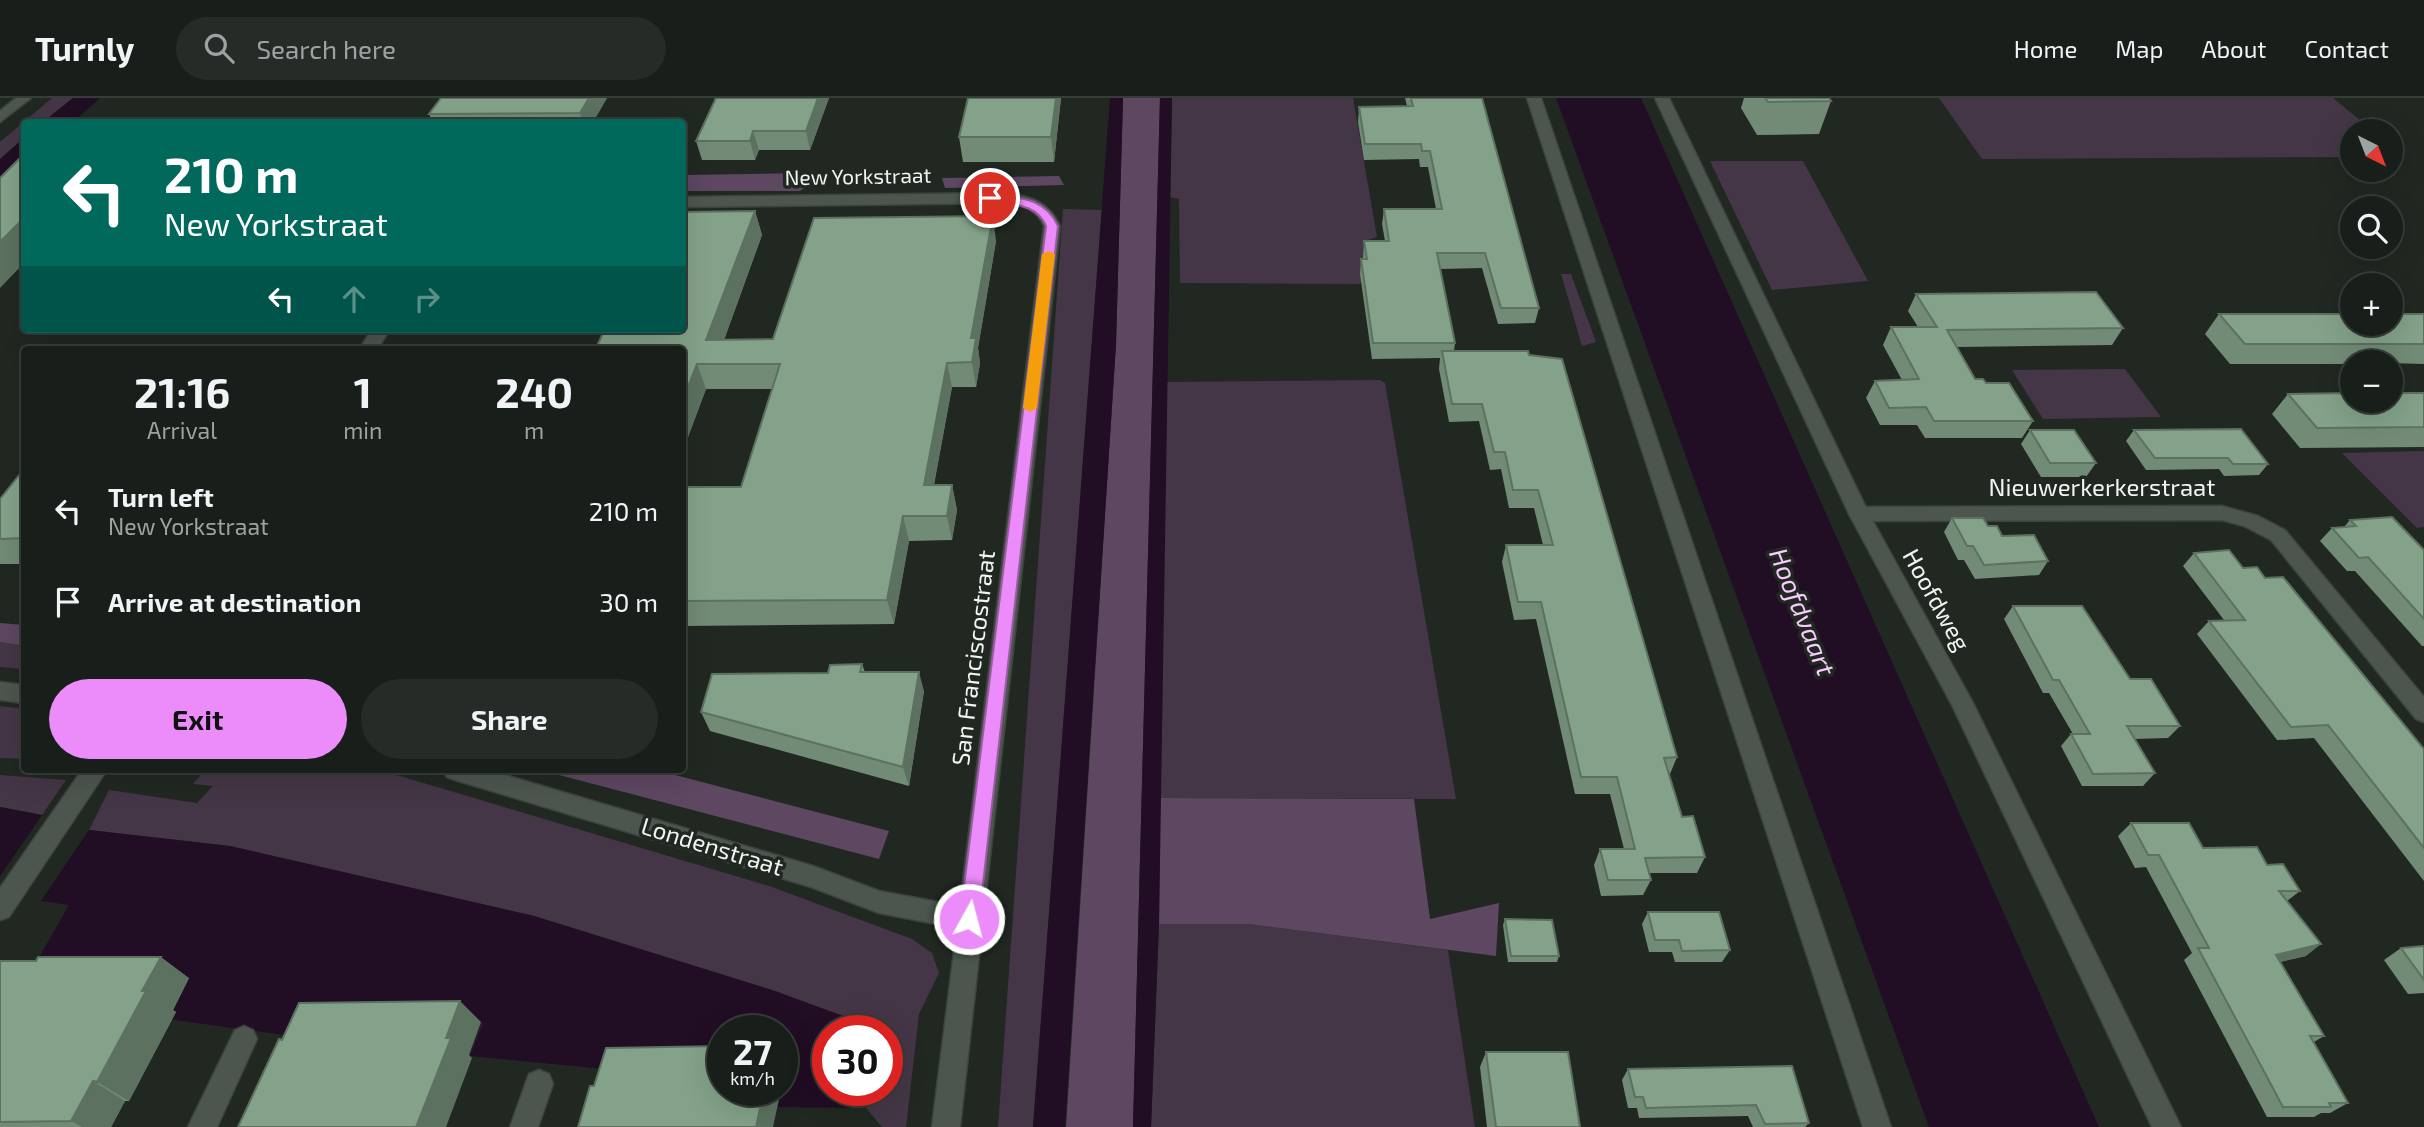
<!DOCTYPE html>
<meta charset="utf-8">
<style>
:root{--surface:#181e19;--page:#252b26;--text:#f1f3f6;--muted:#9fa2a2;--line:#363c38;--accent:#ec8cfa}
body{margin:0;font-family:"Exo 2",sans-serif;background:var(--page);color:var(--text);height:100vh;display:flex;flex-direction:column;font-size:26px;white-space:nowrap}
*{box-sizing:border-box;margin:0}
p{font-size:23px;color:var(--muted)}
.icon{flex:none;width:38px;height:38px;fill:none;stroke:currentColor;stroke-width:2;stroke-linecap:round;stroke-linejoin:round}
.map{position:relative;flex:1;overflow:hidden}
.side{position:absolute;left:21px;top:248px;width:665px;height:427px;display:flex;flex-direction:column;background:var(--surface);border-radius:7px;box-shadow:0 7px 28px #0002,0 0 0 2px var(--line)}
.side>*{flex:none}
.hud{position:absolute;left:21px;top:21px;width:665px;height:214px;border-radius:7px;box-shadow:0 7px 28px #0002,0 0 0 2px var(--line);background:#00695c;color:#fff;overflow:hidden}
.needle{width:46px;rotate:138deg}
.tools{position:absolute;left:2340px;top:21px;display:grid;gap:14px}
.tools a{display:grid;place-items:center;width:63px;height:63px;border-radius:50%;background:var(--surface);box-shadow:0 7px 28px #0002,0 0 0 2px var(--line);font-size:35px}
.speed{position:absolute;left:707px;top:917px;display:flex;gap:14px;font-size:35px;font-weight:700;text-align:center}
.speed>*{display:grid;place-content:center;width:91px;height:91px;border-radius:50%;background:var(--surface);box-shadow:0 7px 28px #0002,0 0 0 2px var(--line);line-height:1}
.speed small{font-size:18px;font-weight:400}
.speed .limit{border:10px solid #d22;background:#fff;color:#111}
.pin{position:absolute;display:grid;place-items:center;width:60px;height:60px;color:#fff;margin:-30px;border:4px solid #fff;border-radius:50%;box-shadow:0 2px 7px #0007}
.me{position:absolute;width:77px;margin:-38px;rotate:7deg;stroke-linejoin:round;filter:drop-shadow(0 0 5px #0008)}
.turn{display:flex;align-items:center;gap:24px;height:147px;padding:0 28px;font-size:32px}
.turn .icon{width:91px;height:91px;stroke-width:2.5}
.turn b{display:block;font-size:49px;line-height:60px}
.lanes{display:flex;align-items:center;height:66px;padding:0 28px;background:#0003;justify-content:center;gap:35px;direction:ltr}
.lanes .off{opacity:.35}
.eta{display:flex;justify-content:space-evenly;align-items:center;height:119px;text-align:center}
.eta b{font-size:42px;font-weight:700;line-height:49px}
.action{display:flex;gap:14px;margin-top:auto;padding:14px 28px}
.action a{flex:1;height:80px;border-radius:42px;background:var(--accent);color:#111;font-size:28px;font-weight:700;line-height:80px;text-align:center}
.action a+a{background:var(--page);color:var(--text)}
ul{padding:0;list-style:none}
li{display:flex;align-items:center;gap:21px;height:91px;padding:0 28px}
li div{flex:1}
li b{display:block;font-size:26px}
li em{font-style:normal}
header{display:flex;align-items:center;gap:42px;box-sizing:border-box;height:98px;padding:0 35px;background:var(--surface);border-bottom:2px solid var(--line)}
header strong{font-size:33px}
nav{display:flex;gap:38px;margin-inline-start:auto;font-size:24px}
.search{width:490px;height:63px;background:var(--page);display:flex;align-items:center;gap:18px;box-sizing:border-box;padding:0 24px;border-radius:38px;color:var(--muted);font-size:26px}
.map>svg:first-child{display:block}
</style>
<header>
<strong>Turnly</strong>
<div class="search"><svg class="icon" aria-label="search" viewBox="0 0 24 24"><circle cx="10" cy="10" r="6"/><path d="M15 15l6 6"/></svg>Search here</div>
<nav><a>Home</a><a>Map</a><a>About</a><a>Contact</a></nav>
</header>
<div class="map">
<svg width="2424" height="1029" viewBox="0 0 2424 1029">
<rect width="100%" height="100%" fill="#202821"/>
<path fill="#443646" d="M52 0H73L43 24H24V40L0 61V44Z
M1172 0H1353L1377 139 1368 142 1373 177 1359 186 1180 185 1179 101 1170 99Z
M1939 0H2333L2373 33H2352V59L1982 61Z
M1710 63H1803L1868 183 1772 192Z
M1063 111 1102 112 1033 1029H998Z
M1561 176H1571L1596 244 1582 248Z
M2125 271 2161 319 2043 321 2012 272Z
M1380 282 1385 285 1456 701 1160 700 1166 284Z
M2424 353V429L2417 430 2342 355Z
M0 544 24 548V571L0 569Z
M0 608 24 611V661L0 660Z
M205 672H371L400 678 772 789 912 841 932 855 939 875 919 916 906 1029H882L866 1010 869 992H887V933H878L775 893 534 818 230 748 89 732 109 692 197 705 213 688 193 686Z
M0 677 66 682 42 717 0 709Z
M1159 826H1248L1448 852 1475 1029H1151Z"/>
<path fill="#5d4761" d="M1123 0H1160L1133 1029H1066L1116 246Z
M804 75 815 82 800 93H683V77Z
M1059 78 1064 87 945 90 942 80Z
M0 525 24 527V548L0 544Z
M540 672H656L889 733 879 761Z
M1160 700 1414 701 1430 821 1499 805 1496 858 1248 826H1159Z"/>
<path fill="#210d24" d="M73 0H100L73 24H43Z
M1110 0H1123L1116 246 1065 1029H1033Z
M1160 0H1172L1159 826 1151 1029H1133Z
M1556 0H1641L2099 1029H1929Z
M24 40V70L0 93V61Z
M0 709 42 717 0 778Z
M89 732 230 748 534 818 775 893 879 931 828 933V992H869L866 1010 773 1009 777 992H782V933H723V973L615 972 470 958 483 925 321 923 313 941 168 921 182 893 21 891 69 807 41 803Z"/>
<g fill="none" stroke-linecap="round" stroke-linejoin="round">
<g stroke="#3c433d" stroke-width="3">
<path id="minor" d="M1527 0H1541L1891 1029H1863Z
M1006 95C1030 98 1049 104 1060 128L960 1029H932L957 830 879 815 811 789 455 682 447 679 443 672H488L813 768 879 793 960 808 1044 128C1037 111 1023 107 1006 105L682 109V99Z
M372 231H390L377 252H359Z
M2222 408 2258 418 2285 432 2424 599V624L2416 621 2271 442 2244 428 2222 422 1859 423 1849 416 1859 409Z
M0 584 24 587V605L0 602Z
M82 672H107L9 819 0 822V790Z
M244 928 253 932 257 941 217 1029H188L235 932Z
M539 972 549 976 553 986 538 1029H510L529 976Z"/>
</g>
<g stroke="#3c433d" stroke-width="3">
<path id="tertiary" d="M1655 0H1669L1869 416 1973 605 2181 1029H2152L1952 607 1849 416Z"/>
</g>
<g stroke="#3c433d" stroke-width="3">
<path id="secondary" d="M16 0H31L0 24V13Z"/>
</g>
<use href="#minor" fill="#4c564e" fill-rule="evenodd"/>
<use href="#tertiary" fill="#4c564e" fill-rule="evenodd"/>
<use href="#secondary" fill="#4c564e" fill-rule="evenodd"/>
</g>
<path fill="#718b76" d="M607 0 593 24H433L429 16Z
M829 0 810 52H759L755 62H702L696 43Z
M968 0H1061L1054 64H963L959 39Z
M1405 0H1482L1539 210 1535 225 1498 226 1482 170 1440 171 1455 245 1454 253H1528L1677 659 1670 676H1669L1682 719 1705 759 1697 775H1649L1651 782 1643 797 1601 798 1594 767 1600 751H1624L1610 696H1575L1536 521 1514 522 1502 464 1506 447H1543L1534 410H1509L1501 371 1490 372 1479 323 1449 324 1439 271 1440 260 1372 261 1360 176 1361 161H1363L1364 143H1385L1382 126 1384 111H1436L1428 69H1420L1419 61 1364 62 1358 24 1359 9 1407 8Z
M1744 0H1829L1831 3 1819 36 1757 37 1741 10Z
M755 113 762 137 724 242 773 241 996 143 978 250 980 265 976 289H952L934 387H952L957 412 952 442 909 443 894 526 682 528V389H741L772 291H706L682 355V252Z
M1916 196 2123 230 2112 247 1957 249 1975 281 1986 285 2033 323 2022 340H1925L1917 327H1880L1866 300 1875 283 1902 282 1883 247 1891 229H1918L1908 213Z
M2219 216H2424V266L2352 264V266H2230L2205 236Z
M2424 295V349L2300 350 2272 316 2288 296Z
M2030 332 2096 365 2086 379H2041L2021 346Z
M2134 332 2268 366 2259 377 2224 378 2219 371 2146 372 2126 343Z
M24 371V466H0V401Z
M1952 420 1988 428 2002 438 2048 463 2039 477 1975 481 1964 462H1958L1944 434Z
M2350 422 2424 452V548H2422L2355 473H2347L2320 443 2332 430 2344 429Z
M2194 455 2243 470 2265 480 2424 651V783L2314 640 2277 642 2197 536 2209 523 2224 522 2183 468Z
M2013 508 2130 581 2180 628 2168 640 2134 641 2155 675 2143 688H2082L2061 648 2071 636H2073L2049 595H2043L2004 521Z
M862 566 865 574 924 593 909 688 710 633 701 614 828 575Z
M2131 725 2203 750 2267 767 2300 793 2287 803 2306 858 2280 864 2324 938 2314 944 2348 1005 2330 1015H2321L2314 1019H2267L2184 862 2192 855 2146 769 2135 770 2118 738Z
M1648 814 1730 852 1722 864H1675L1672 854H1649L1642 826Z
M1505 821 1559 858 1557 864H1508L1503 827Z
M2424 848V895L2408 896 2384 862 2401 850Z
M0 863H36L189 880 173 912 176 914 129 1003H125L111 1029H0Z
M1486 954 1580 1029H1487L1480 969Z
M1767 969 1809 1025 1805 1029H1753L1748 1018 1639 1020 1637 1010H1628L1622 982 1628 971Z"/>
<path fill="#5c7160" d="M589 0H607L593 24H583L580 15Z
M818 0H829L810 52 806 33Z
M1056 0H1061L1054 64 1051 39Z
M753 33 759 52 755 62 750 43Z
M755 113 762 137 715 267 706 242Z
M993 118 996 143 978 250 980 265 976 289 972 264 971 240Z
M24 120V165L0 190V144Z
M947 265 952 289 929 412 924 387Z
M697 266 706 291 682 355V304Z
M952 387 957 412 952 442 947 418Z
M903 418 909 443 894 526 887 502Z
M919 574 924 593 909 688 903 669Z
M2321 846 2306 858 2261 868 2276 857Z
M161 859 189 880 173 912 176 914 129 1003 97 984 142 893Z
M460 903 481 924 469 957 472 960 446 1029H416L446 940Z
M782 967 785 971 782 985Z
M93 983 125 1003 111 1029H82L71 1023Z
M764 992H781L773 1029H756Z"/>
<path fill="#83a289" stroke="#5c7160" stroke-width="2" d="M441 0H589L580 15 429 16Z
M716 0H818L806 33H753L750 43H696Z
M968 0H1056L1051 39H959Z
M1411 0H1482L1539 210H1501L1485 155H1437L1455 245H1373L1361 161H1367L1364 143H1389L1384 111H1442L1430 53H1422L1421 46H1365L1359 9 1413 8Z
M1765 0H1829L1831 3 1768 4Z
M24 56V120L0 144V80Z
M755 113 706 242 773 241 814 120 993 118 971 240H976L972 264 947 265 924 387H952L947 418H903L887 502 682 503V389H741L780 266H697L682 304V252H595L605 231H682V114Z
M2096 194 2123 230 1947 232 1975 281H1983L1986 285H2009L2033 323H1934L1926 309 1889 310 1875 283 1919 281 1891 229H1937L1916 196Z
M2219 216H2352V226H2390V216H2424V246H2245Z
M1442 253H1528L1529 257 1562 261 1677 659 1664 660 1682 719 1693 718 1705 759 1645 760 1651 782H1608L1600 751H1635L1617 679H1581L1541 504H1518L1506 447H1553L1538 392H1513L1505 354H1494L1482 306H1452Z
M2352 295V303H2390V295H2424V329L2317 330 2288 296Z
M2241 331 2268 366H2233L2228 360H2155L2134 332Z
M2030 332H2074L2096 365H2050Z
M24 371V440L0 441V401Z
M2392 419 2424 452V521L2368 459 2359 460 2332 430 2356 428 2350 422Z
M1952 420H1983L1988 428H1997L2002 438 2034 437 2048 463 1984 467 1973 448H1967Z
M2229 452 2243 470 2257 469 2265 480 2283 479 2424 651V750L2328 627 2291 629 2209 523 2245 522 2194 455Z
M2013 508H2082L2130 581H2151L2180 628H2127L2155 675 2093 676 2071 636H2090L2059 582H2053Z
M862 566 860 574H919L903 669 701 614 712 576 828 575 830 567Z
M2131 725H2189L2203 750 2257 749 2267 767 2283 766 2300 793H2279L2321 846 2276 857 2324 938H2310L2348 1005H2329L2331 1009H2283L2198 850H2209L2159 757H2148Z
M1648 814H1719L1730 852 1682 853 1679 842H1655Z
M1505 821 1552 822 1559 858H1511Z
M2424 848V882L2401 850Z
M38 859H161L142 893H146L97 984 93 983 71 1023 0 1024V863H36Z
M460 903 446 940H451L416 1029H238L279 941 282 942 299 905Z
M723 948V992H764L756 1029H578L590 988H594L606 950Z
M1486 954H1568L1580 1029H1496Z
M1792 968 1809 1025 1765 1026 1756 1007 1646 1010 1643 999H1635L1628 971Z"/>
<path fill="#ec8cfa" stroke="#995ba2" stroke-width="2" d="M990 96C1019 100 1045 99 1058 128L979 821 976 827 969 830 963 827 960 821 1046 128C1035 103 1010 108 986 102L985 100Z"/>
<path fill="#f59e0b" d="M1049 153 1055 156 1037 310 1030 314 1023 310 1042 156Z"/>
<g text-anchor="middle" stroke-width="7" stroke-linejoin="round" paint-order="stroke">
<g font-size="21" fill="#eff5f0" stroke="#202821">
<text transform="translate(858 79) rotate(-1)" y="7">New Yorkstraat</text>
</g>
<g font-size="24" fill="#eff5f0" stroke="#202821">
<text x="2102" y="398">Nieuwerkerkerstraat</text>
<text transform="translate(1936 502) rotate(61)" y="8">Hoofdweg</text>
<text transform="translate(974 560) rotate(-83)" y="8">San Franciscostraat</text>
<text transform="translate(712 749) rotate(17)" y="8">Londenstraat</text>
</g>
<g font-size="26" font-style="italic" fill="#f8ccfe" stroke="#202821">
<text transform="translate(1802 514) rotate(68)" y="9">Hoofdvaart</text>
</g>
</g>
</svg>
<div class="tools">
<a><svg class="needle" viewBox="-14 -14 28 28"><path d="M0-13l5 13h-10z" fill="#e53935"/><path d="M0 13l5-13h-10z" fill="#9fa2a2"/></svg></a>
<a><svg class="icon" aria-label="search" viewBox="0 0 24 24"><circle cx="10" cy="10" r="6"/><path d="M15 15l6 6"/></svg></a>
<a>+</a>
<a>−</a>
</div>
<div class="speed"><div>27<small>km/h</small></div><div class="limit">30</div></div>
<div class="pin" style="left:990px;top:100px;background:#d93025"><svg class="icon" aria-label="arrive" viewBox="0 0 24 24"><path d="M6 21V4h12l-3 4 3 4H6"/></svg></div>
<svg class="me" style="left:969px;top:821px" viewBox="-20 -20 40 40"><circle r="17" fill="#ec8cfa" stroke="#fff" stroke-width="3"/><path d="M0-11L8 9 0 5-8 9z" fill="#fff"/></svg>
<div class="hud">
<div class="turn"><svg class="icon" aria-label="left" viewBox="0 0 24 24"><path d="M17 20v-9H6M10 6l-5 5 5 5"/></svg><div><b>210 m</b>New Yorkstraat</div></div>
<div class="lanes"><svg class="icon" aria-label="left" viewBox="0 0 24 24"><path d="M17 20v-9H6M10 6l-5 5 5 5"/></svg><svg class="icon off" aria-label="ahead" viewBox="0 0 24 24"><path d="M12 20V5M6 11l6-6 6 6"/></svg><svg class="icon off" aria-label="right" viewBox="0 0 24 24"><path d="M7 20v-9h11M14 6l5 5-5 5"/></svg></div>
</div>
<section class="side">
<div class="eta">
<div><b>21:16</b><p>Arrival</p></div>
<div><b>1</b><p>min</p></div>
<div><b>240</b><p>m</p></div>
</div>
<ul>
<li><svg class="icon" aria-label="left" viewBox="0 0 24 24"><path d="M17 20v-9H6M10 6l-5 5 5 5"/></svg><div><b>Turn left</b><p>New Yorkstraat</p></div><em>210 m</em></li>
<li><svg class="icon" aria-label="arrive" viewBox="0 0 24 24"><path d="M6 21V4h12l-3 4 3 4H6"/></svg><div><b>Arrive at destination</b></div><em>30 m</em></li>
</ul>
<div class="action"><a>Exit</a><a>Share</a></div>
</section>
</div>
